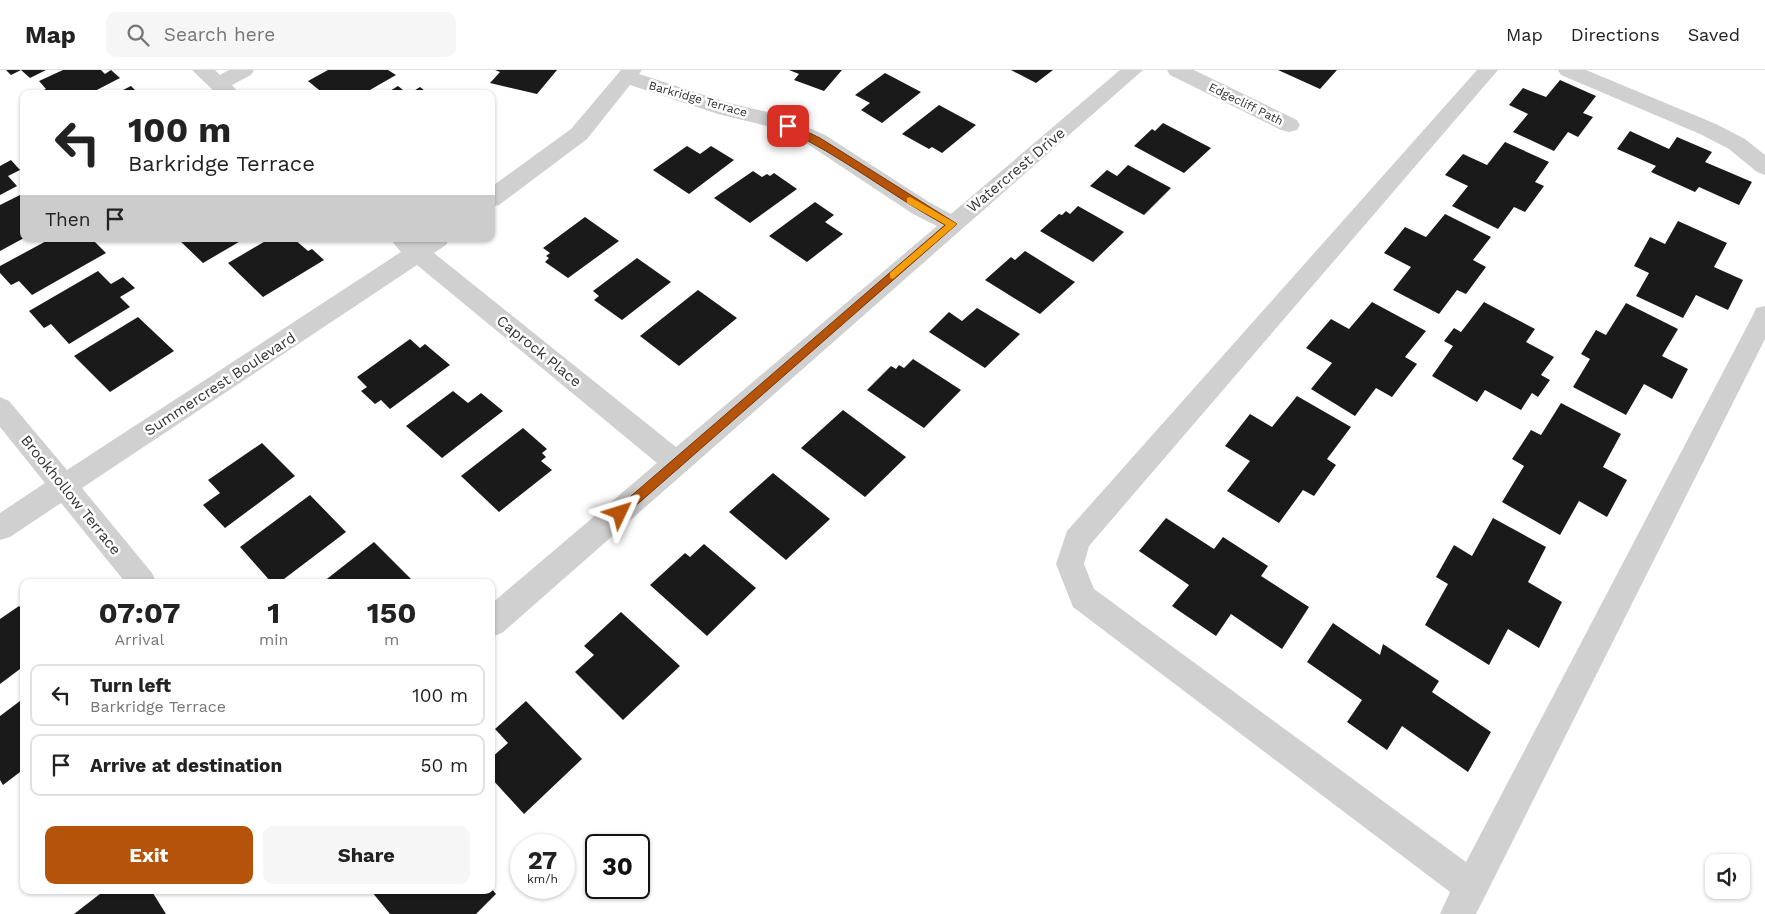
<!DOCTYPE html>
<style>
:root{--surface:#fff;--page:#f6f6f6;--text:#222;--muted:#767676;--line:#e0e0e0;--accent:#b45309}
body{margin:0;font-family:"Work Sans",sans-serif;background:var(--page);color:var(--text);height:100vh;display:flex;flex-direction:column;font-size:19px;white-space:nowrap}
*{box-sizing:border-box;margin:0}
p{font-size:16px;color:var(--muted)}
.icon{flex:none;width:28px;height:28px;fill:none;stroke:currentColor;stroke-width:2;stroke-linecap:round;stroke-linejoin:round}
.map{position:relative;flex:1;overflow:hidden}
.details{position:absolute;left:20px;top:509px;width:475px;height:315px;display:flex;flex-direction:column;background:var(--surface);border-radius:10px;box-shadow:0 1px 4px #0004}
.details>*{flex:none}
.guide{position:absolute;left:20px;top:20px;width:475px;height:152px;border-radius:10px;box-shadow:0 1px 4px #0004;background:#fff;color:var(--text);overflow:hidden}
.tools{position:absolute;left:1705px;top:784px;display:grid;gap:10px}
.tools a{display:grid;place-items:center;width:45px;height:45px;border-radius:10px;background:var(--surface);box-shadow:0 1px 4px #0004;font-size:25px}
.speed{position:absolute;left:510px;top:764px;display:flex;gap:10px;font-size:25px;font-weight:700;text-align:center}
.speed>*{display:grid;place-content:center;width:65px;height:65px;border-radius:50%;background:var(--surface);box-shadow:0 1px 4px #0004;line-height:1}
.speed small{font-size:12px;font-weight:400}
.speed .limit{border:2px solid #111;border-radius:8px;background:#fff;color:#111}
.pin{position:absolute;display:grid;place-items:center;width:42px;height:42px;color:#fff;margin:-21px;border-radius:10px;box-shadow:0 2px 8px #0006}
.me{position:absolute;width:55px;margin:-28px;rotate:49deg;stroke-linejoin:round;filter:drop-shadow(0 0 4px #0008)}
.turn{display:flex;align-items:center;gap:18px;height:105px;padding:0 25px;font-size:22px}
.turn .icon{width:65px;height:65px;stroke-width:2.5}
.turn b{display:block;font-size:35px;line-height:42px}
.then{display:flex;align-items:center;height:48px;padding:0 25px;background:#0003;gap:10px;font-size:19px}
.eta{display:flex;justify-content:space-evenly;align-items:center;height:85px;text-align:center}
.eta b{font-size:30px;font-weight:700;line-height:35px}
.action{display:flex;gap:10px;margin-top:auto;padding:10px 25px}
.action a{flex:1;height:58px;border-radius:10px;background:var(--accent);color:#fff;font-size:20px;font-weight:700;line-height:58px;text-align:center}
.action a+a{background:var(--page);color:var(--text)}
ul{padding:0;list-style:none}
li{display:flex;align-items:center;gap:15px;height:62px;margin:0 10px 8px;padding:0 15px;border:2px solid var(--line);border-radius:10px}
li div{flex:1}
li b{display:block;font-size:19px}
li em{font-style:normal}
header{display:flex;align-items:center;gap:30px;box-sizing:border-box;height:70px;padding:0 25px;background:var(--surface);border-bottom:1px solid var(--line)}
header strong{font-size:24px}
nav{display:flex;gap:28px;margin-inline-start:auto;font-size:18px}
.search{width:350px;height:45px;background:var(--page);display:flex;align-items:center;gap:12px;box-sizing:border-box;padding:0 18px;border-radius:10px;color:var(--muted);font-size:19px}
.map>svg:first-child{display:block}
</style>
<header>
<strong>Map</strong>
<div class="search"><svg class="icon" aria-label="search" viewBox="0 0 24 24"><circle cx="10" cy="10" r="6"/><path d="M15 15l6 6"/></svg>Search here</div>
<nav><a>Map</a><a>Directions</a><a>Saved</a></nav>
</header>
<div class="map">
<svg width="1765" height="844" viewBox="0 0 1765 844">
<rect width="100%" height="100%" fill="#fff"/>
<path fill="#1a1a1a" d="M6 0H46L30 8 21 0 11 5Z
M63 0H101L105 4 111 0 120 8 89 24H36L46 19 39 11Z
M328 0H388L396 5 363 24H324L308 11Z
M557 0 537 24 490 13 500 2 495 0Z
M789 0H842L824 21 794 10 799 4Z
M1011 0H1053L1036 13Z
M1278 0H1337L1320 19Z
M885 3 921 22 882 53 861 40 870 33 855 25Z
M1560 10 1596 26 1583 43 1593 47 1578 67 1568 62 1554 81 1513 62 1528 44 1509 35 1523 18 1546 27Z
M131 16 139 24H115Z
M398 16 408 24H385Z
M420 17 429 24H409Z
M939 35 976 55 942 83 932 77 929 79 902 64Z
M1163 53 1211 78 1184 103 1134 76 1152 59 1155 61Z
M1630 61 1669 79 1677 67 1712 82 1705 92 1752 112 1739 135 1699 117 1695 122 1651 102 1656 96 1617 79Z
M1505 72 1549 92 1535 112 1544 116 1525 142 1514 137 1498 159 1452 136 1468 116 1445 105 1463 84 1487 95Z
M687 76 700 84 711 76 734 90 689 124 653 100Z
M11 90 20 100 8 106 17 116 0 125V96Z
M1128 95 1171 118 1144 145 1090 116 1107 100 1117 106Z
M753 101 762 107 767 104 770 106 774 103 797 119 750 153 714 128Z
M24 123V168L0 181V135Z
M815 132 834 145 825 152 843 164 807 192 769 166Z
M1078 136 1124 162 1093 192 1040 161 1059 144 1062 145 1066 141 1070 144Z
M1445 144 1491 167 1473 190 1486 197 1466 224 1457 220 1439 244 1393 220 1411 197 1384 183 1405 157 1426 167Z
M585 147 619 171 568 208 545 192 549 188 546 186 550 183 543 178Z
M1678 151 1727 173 1714 197 1743 210 1728 240 1696 225 1683 248 1636 226 1649 203 1634 196 1650 167 1665 174Z
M50 169H92L106 183 32 225 19 211 11 215 0 203V196Z
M178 169H244L203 193Z
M269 169H294L308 181 312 179 324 190 263 227 228 193Z
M1025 181 1075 212 1040 244 985 210 1011 187 1015 190Z
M637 188 671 212 622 250 594 230 599 226 593 221Z
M98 201 111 214 123 207 135 218 120 227 130 237 69 274 51 254 44 258 29 241Z
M698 220 737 248 679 296 640 266Z
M1372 232 1426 261 1405 287 1417 294 1392 327 1376 318 1355 346 1311 319 1332 293 1306 278 1331 249 1349 259Z
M1484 232 1535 259 1526 272 1554 287 1541 305 1550 310 1538 327 1532 323 1521 340 1485 320 1477 332 1432 306 1453 276 1444 271 1454 258 1461 262Z
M1626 233 1678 259 1662 286 1688 299 1672 329 1644 314 1626 345 1573 317 1590 289 1581 284 1596 260 1606 265Z
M977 238 1020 264 985 298 929 262 949 242 962 251Z
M138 247 174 281 110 322 74 286Z
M410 269 420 278 425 274 450 295 390 339 381 330 375 334 361 321 367 317 357 307Z
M913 289 961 320 924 358 867 320 891 296 896 299 899 295 904 298Z
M453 321 468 333 481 323 503 341 442 388 406 356Z
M1297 326 1351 357 1327 389 1336 395 1314 426 1303 420 1279 453 1227 421 1250 391 1225 376 1250 344 1272 357Z
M1561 333 1621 364 1603 397 1627 410 1607 447 1579 431 1560 465 1502 432 1524 396 1512 389 1531 360 1541 365Z
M843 340 906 387 865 427 801 378Z
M523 358 547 379 542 383 546 387 541 391 552 400 499 442 461 406Z
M262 373 295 406 225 458 203 435 220 423 208 410Z
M773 403 830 449 786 490 729 442Z
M310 425 346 462 280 512H271L240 477Z
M1166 448 1214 479 1223 467 1268 496 1261 506 1309 537 1282 579 1231 544 1216 566 1172 536 1189 515 1139 481Z
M1493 448 1546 477 1528 512 1562 532 1539 578 1508 559 1489 595 1425 555 1448 514 1436 507 1454 475 1472 486Z
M374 472 413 511 323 512Z
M704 474 756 518 707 566 650 515 685 483 690 487Z
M19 536 24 542V596L0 614V549Z
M621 542 680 596 623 650 575 602 594 585 584 576Z
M1333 553 1380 585 1383 574 1439 611 1432 622 1491 662 1468 702 1402 656 1387 680 1347 652 1362 630 1307 592Z
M24 628V699L3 715 0 710V646Z
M526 631 582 689 524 744 491 708V688L508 673 495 659Z
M491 818 496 824 476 844H390L372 822Z
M105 820H151L166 844H74Z"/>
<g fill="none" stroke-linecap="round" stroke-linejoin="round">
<path fill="#d0d0d0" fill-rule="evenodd" d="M192 0H215L220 5 229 0H254L251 5 232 15 240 24H217Z
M621 0H642L639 4 729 33 780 45 825 65 929 132 951 144 1120 0H1143L502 563 491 567V534L657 393 417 195 82 418 152 503 156 512H125L61 433 10 467 0 470V443L45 413 0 357V327L9 331 67 400 401 182 390 169H449L446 175 434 183 676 377 937 156 913 144 809 75 767 56 718 44 630 15 587 69 499 135 491 137V117L571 59Z
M1167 0H1194L1297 50 1300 55 1297 60 1289 62 1281 60 1170 5Z
M1477 0H1498L1089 476 1084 494 1094 519 1466 792 1753 245 1756 238 1765 236V269L1476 844H1440L1450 822 1073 537 1056 494 1067 461Z
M1558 0H1586L1716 54 1745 69 1765 85V105L1757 102 1729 79 1700 64 1561 5Z"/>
</g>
<path fill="#b45309" stroke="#753606" d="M784 54H791L820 68 957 154 624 446H616V439L945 155C890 125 841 85 784 59Z"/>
<path fill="#f59e0b" d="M910 127 957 154 893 209 890 208V203L946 155 907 133V128Z"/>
<g text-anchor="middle" stroke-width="5" stroke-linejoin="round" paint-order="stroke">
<g font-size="12" fill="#333" stroke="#fff">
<text transform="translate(698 29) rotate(16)" y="4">Barkridge Terrace</text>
<text transform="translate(1246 34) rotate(26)" y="4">Edgecliff Path</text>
</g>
<g font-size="15" fill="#333" stroke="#fff">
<text transform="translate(1016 100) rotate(-40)" y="5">Watercrest Drive</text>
<text transform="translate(539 281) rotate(39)" y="5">Caprock Place</text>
<text transform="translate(220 314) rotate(-33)" y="5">Summercrest Boulevard</text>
<text transform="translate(71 425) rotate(51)" y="5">Brookhollow Terrace</text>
</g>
</g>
</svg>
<div class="tools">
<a><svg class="icon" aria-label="sound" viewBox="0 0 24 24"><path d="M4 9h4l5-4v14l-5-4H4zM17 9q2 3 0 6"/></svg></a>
</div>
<div class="speed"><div>27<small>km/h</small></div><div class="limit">30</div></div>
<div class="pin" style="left:788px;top:56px;background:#d93025"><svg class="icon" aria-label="arrive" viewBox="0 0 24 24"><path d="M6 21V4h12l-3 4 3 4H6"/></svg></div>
<svg class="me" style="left:620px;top:443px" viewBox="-20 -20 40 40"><path d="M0-17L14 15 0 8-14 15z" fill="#b45309" stroke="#fff" stroke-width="4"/></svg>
<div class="guide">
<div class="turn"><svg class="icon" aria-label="left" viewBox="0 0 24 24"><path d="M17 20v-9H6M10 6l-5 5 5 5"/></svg><div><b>100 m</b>Barkridge Terrace</div></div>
<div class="then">Then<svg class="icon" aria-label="arrive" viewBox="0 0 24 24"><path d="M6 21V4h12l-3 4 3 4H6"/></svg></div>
</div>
<section class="details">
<div class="eta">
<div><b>07:07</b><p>Arrival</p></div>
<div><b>1</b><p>min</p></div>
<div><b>150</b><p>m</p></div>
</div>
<ul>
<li><svg class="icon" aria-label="left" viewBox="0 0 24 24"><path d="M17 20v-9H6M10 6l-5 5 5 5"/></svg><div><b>Turn left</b><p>Barkridge Terrace</p></div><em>100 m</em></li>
<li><svg class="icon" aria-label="arrive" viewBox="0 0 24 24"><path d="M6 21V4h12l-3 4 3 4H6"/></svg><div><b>Arrive at destination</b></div><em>50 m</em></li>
</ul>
<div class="action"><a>Exit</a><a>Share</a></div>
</section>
</div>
